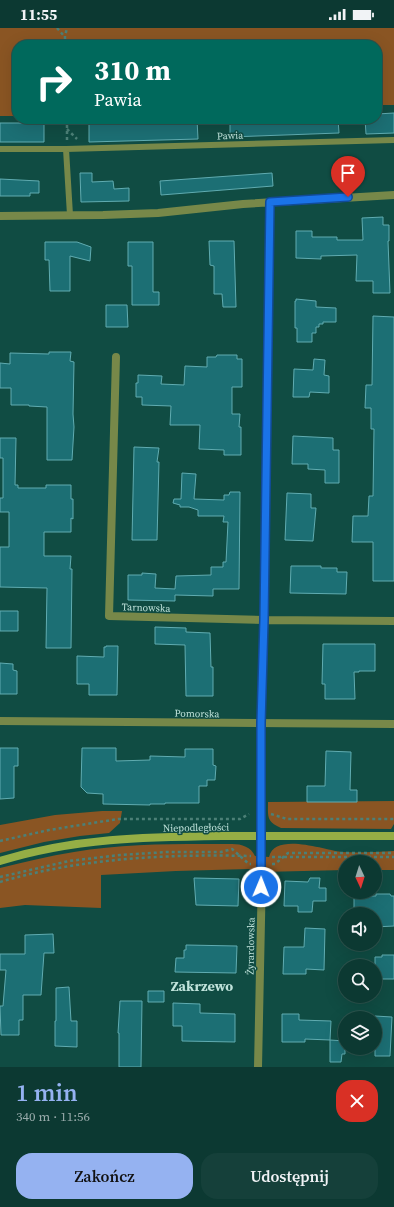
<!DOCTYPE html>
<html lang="pl">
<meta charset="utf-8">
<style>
:root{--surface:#0c3932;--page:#15403a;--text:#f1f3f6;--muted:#9aacac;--line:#2c534d;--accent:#95b2f1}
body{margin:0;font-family:"Source Serif 4",serif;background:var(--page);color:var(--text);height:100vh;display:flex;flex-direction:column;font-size:15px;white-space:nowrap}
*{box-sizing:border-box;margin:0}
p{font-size:13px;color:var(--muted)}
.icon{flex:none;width:22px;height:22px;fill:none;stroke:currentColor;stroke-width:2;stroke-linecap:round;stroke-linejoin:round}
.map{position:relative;height:1039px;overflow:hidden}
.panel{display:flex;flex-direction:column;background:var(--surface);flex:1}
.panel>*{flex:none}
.guide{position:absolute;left:12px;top:12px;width:370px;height:84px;border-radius:16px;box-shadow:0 4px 16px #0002,0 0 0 1px var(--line);background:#00695c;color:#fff;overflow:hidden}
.needle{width:26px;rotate:176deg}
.tools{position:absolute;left:338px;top:827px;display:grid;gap:8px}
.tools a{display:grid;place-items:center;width:44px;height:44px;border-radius:50%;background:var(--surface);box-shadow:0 4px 16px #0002,0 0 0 1px var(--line);font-size:20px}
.pin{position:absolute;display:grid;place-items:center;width:34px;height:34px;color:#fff;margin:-41px -17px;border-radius:50% 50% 50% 0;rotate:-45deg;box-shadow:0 0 4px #0007}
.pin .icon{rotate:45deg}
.me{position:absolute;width:44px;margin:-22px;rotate:1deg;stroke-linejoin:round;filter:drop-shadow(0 0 3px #0008)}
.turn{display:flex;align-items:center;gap:14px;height:84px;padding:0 16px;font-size:18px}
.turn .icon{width:52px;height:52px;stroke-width:2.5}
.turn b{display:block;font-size:28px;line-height:34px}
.round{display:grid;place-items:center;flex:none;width:42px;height:42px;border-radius:16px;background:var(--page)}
.overview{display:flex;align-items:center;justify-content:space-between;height:68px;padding:0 16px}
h1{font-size:24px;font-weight:600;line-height:30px;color:var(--accent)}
.cta{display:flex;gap:8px;margin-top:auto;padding:8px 16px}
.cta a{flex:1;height:46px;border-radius:16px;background:var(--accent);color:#111;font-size:16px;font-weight:600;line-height:46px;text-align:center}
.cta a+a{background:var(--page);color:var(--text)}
.status{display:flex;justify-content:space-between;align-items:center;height:28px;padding:0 20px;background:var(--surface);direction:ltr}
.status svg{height:11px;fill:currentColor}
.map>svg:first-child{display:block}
</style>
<div class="status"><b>11:55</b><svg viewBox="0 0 49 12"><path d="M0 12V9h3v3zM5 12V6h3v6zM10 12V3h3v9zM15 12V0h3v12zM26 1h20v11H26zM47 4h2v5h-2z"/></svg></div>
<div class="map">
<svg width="394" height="1039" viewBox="0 0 394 1039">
<rect width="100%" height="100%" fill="#104c43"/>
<path fill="#8a5523" d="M0 0H394V77H377V17H17V88H0Z
M394 773V796L391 801 281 800C266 794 268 788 268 774Z
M102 783H122L120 795 109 805 80 808 44 814 0 825V797L55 787Z
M232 816C242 816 251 819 255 828L269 829C275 804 324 822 341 824 358 825 377 824 394 823V842H375V834H345V842L262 844 249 841 176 843 101 847V880L25 877 0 880V840C25 834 49 828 74 824 126 815 180 816 232 816Z"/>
<path fill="#1c6f74" stroke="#60acb1" d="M394 85V105L366 106 365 91H377V86Z
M197 91 198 111 89 114V95Z
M230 91H338L339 105 230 109Z
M0 95H44V114H0Z
M80 145H92V154L113 153 114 161 129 160V173L81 174Z
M272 145 273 158 161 167 160 153Z
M0 151 39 153V165H30V168H0Z
M383 189V197H389V213H388L390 265H373V253H356L357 227 321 228V231L296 230V203H312V209H337V212H363L362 190Z
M209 213H234L236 279H223L222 266H214V238L210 237Z
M45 214H77L91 219 90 233 70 228V263H50L49 232H45Z
M128 214H153V264H159V277H132V238H128Z
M296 271 316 273V279L336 280V294H323V296H319V299H316V305H312V314H297V300H295V273H296Z
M106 277H127L128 299H106Z
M373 288 394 289V553H373V514H352L353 488H368L369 468H373L374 401H371V380H365L366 357H372Z
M49 324H71L70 333 74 334 73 386 74 399 72 432H47V379L29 378V377H11V360H0V335L10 336V325L49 326Z
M217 327H237V331H242V359H232V386H240L239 399H241V427H224V422L199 421 200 397H170L171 378 142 377V369H136V355H138V347L162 348 161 356 184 357 185 338 207 339V329H216Z
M314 331 325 332 324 347 329 348V365L310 364 309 369H293L294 341 313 342Z
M293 408 333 410V422H339V455H325V442L308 441V436H292Z
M0 410H16L15 457H18V460H46V457H71V471H73V491L71 490V504H44V528H71L70 541H72L71 620H46L47 560 0 559V519H9V484H0V470H3V430H0Z
M134 419 159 420 157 434H159L157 512H132Z
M182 445 196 446 194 471 224 472V467H229L230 464H240L239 561H213V568L175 567V573L128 572V547H142V545L156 546 155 560 175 561 176 548 211 547V539H223V534H226L228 494H223L224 488H198V482L189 479H180V477L173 475 174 471H181Z
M287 465 311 466V480H316L313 513 285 512Z
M291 538H321V540H337V544H347L346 566 290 565Z
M0 583H18V603H0Z
M155 599 186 600V604L210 605 211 639H213V668H186L185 617 155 616Z
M323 616H375V643H359V644H354L355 671H325V656H322Z
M106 618H118L117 667H89V656H77V628L104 629V619H106Z
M0 635 13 636V642L17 643V666H0Z
M0 720H18V738H14V770L0 771Z
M82 720H116V733L150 732V728L185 729V721H213V737L216 738 215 752H207V758H199V775H165V776H150V777L103 776V766L87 765 81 759Z
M326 723 351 724 350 762H357V774H307V758H325Z
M194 850 239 851 238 878 196 877Z
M310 850H320L319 860H326V873H313L312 884H298V878H284L285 853 308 854Z
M376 866H390L391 868H394V898L375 899V886H354V868H376Z
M305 900 325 901 324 942 306 941V946H283L284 919H304Z
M53 906 54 925H44L41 967H23V992H19V1007H1L0 978H3L6 942H0V926H25V907Z
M186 917 237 918 236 945 175 944 176 930H184V922H186Z
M382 927H394V951H375V929H382Z
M69 959 71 993H77V1019L55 1018V993H56V960Z
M148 963H164V974H148Z
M120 973H142L141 1039H119V1005H118Z
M173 975 200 976V985L235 986V1014L182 1013V998H173Z
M282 986H299V992L331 993 330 1012 305 1011V1014H282Z
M375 988 392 989 390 1028H375Z
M330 1012 345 1013V1026H342L341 1034H330Z"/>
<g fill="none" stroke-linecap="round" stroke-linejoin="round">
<path stroke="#4c8077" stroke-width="2.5" stroke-dasharray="3 3" stroke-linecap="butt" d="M57 0 64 8
M65 17V8L67 0
M67 101 77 111
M67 112V91
M271 786 287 791H394
M0 813 49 802 118 791H240L249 786
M272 829H394
M272 836H275L288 825H394
M0 849 69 833 120 827 167 824H221L232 821 249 836H251
M0 854C81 830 167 826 251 828"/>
<path stroke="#778849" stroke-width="6" d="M0 121H66L394 112
M66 121 70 187"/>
<path stroke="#778849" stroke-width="8" d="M0 188 103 187 158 185 243 176 394 167
M116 329 109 588 264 592 394 593
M0 693 394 696
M258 1039 262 844 260 785 261 695 264 592 270 174"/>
<path stroke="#95ae45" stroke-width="8" d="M0 833C74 810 145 809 222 808 279 808 337 808 394 808"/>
</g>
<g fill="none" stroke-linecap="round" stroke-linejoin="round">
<g stroke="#114b97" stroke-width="10">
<path id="route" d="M261 859V695L264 592 270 174 348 169"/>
</g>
<use href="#route" stroke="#1a73e8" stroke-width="7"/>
</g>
<g text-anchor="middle" stroke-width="3" stroke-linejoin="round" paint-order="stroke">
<g font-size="10" fill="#c0e3db" stroke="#104c43">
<text transform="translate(230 107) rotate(-2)" y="4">Pawia</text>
<text transform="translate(146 579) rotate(2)" y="4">Tarnowska</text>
<text transform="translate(197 685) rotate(1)" y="4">Pomorska</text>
<text transform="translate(196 799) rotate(-1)" y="4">Niepodległości</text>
<text transform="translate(250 918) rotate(-89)" y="4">Żyrardowska</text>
</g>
<g font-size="14" font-weight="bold" fill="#c0e3db" stroke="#104c43">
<text x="202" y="963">Zakrzewo</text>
</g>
</g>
</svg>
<div class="tools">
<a><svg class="needle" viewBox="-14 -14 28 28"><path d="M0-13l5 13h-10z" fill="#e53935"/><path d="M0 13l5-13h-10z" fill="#9aacac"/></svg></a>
<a><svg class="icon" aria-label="sound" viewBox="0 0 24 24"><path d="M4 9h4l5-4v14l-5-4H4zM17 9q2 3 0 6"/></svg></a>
<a><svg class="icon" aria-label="search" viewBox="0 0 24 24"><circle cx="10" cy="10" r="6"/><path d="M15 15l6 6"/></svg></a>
<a><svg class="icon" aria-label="layers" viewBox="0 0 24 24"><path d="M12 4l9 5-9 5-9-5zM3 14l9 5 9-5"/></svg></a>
</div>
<div class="pin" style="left:348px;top:169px;background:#d93025"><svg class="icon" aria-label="arrive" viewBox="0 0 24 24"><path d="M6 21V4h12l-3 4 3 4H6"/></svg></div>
<svg class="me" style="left:261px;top:859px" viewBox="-20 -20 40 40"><circle r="17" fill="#1a73e8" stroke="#fff" stroke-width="3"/><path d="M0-11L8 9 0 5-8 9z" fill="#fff"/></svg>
<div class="guide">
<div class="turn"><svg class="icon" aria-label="right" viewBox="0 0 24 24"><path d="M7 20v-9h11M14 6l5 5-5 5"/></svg><div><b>310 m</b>Pawia</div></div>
</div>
</div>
<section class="panel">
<div class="overview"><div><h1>1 min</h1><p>340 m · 11:56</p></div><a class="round" style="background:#d93025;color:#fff"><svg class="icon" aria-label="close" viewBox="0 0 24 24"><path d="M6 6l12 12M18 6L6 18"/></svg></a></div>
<div class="cta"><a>Zakończ</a><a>Udostępnij</a></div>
</section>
